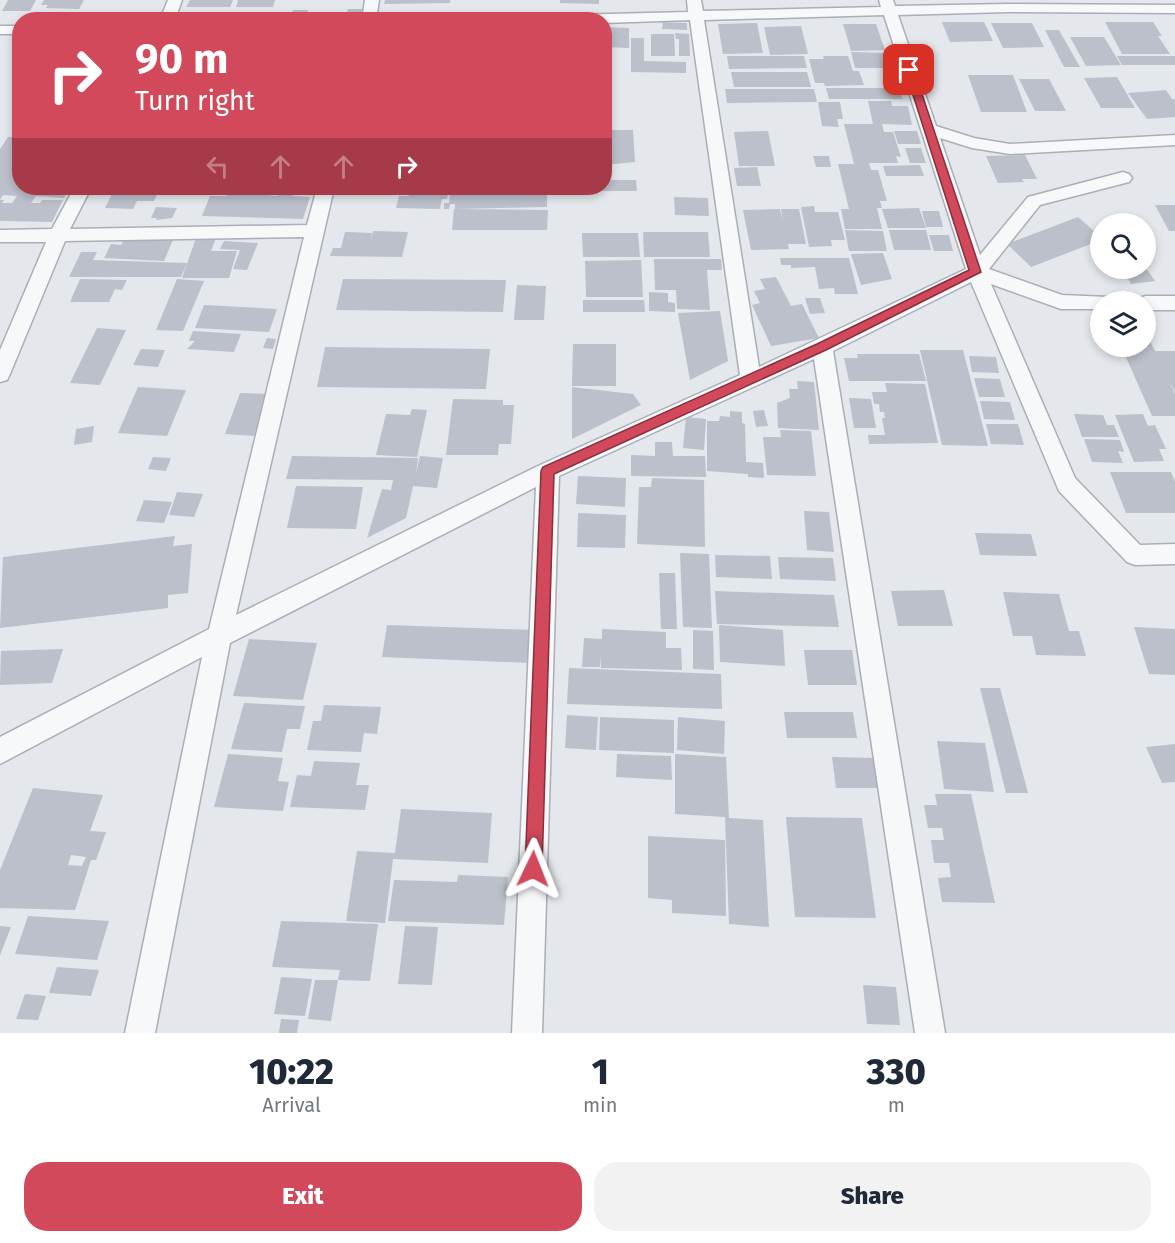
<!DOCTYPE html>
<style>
:root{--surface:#fff;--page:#f2f2f3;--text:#1f2937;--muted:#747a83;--accent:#d1495b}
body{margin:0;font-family:"Fira Sans",sans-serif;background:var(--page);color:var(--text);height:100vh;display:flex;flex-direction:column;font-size:22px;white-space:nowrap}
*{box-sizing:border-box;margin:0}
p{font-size:20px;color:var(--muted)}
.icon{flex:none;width:33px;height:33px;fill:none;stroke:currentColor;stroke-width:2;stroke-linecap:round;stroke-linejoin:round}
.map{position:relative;height:1033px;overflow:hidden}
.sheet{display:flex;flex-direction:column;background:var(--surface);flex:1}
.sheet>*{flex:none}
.banner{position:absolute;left:12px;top:12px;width:600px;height:183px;border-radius:24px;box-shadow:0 3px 9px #0003;background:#d1495b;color:#fff;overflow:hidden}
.fabs{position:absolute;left:1090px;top:213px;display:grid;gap:12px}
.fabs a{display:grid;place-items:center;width:66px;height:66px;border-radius:50%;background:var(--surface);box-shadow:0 3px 9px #0003;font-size:30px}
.pin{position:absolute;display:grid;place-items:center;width:51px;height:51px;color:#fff;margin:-26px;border-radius:12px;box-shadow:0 3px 9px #0006}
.me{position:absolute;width:66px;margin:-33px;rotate:2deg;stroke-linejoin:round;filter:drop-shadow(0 0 4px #0008)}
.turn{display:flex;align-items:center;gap:21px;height:126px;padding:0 24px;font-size:27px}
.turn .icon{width:78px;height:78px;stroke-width:2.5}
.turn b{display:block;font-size:42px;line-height:51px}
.lanes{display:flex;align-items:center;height:57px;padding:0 24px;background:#0003;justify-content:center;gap:30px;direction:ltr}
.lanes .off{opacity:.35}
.eta{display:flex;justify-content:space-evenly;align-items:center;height:102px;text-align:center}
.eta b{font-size:36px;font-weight:800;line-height:42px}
.action{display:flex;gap:12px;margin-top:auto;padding:12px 24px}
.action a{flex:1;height:69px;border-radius:24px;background:var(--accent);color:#fff;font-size:24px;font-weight:800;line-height:69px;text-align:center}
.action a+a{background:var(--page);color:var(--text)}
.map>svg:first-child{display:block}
</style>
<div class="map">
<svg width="1175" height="1033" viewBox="0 0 1175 1033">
<rect width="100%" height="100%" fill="#e4e7ec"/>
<path fill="#bbc0ca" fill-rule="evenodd" d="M8 0H36L30 11H2Z
M44 0H84L79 9 46 8 48 5H41Z
M190 0H233L230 7H186Z
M238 0H275L273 7H236Z
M385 0H450V3L384 4Z
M560 0H599V4L560 3Z
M348 9H362L361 15H346Z
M293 10H308L305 18 290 17Z
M663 22 687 23V30L662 29Z
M942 22H984L993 41 950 42Z
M1105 22H1153L1162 36H1158L1170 54H1122Z
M757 23 763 53 723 54 718 24Z
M991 23H1032L1044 47 1003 48Z
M843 24H876L885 50 851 51Z
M801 26 808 54 770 55 764 27Z
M604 27 629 28V48L604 47Z
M1045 30H1059L1080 67H1064Z
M675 33 689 34 690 56H679V39H676Z
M651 34H674L675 56H651Z
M1070 37H1104L1121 65 1086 66Z
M631 38H644V61L686 62V73L631 72Z
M851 52 890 53 895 68H855Z
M727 56H804L807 68 729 69Z
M823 56H848L853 71H859L864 85 825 86 824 83H815L809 59H824Z
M1117 56H1175V65H1122Z
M731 72H807L811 87H734Z
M968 75H1013L1027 112H981Z
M1117 77 1135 108H1101L1084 78Z
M1019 79H1049L1066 111H1035Z
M826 88H899L903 99H829Z
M725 89H814L817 102 727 103Z
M1166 90 1172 99H1175V117L1147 119 1128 93Z
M868 101H891L892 106H908L912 125 882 124 884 132H893L901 157 896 156 898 163H869L871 170H878L887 201H880L882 208H877L882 229H845L841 209H849L838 164H854L844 124H873Z
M818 102H840L843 119H837L839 127 822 126Z
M604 130H633L635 162 604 165Z
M768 131 775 166H739L734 132Z
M894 131H917L921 144H898Z
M8 137H20V188H69L64 198 36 196 31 203H40L42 200H63L52 222 0 221V149ZM3 195 17 196 12 203H2L4 200H0Z
M905 148H921L926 163H910Z
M1025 155 1037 179H1022L1024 182 998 183 986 156Z
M813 156H829L831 167H816Z
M920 165 924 176H886L883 166Z
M757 167 761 186H737L734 168Z
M604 180H636L637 191H602Z
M115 188H160L154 201H137L133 209 105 208Z
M411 188H449L447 199H442L440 209 396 208 399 196H409Z
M457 188H547V207L455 209V204H450L449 209H444V203H449L450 192 456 191Z
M574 188H598V193H574Z
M228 192 277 196 278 193H294L292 196 310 197 303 219 202 216 210 196H227Z
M674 197 708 198 709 216 675 215Z
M1155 205H1175V231H1169Z
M814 206 815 212H838L845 240H831L832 246 809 247 801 207Z
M156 207 177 208 172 218 156 220 157 218H151Z
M919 208 926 228H888L882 209Z
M454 209 548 210 547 230H452Z
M780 209 783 222 781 209H799L806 244H788L789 249 751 250 743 210Z
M922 211H939L943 227H926Z
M1078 217 1101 237V240L1031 267 1007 244Z
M845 230 883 231 887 251H849Z
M889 230H926L931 250H894Z
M373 231 408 232 402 257 330 256 333 248H341L345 232 372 233 371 241Z
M643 232H708L710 257H644Z
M582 233H638L640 257H583Z
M127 235H175L164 261 104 258 111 244 121 245Z
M929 235H949L953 251H934Z
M196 238H216L211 251H237L229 278H182Z
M224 241 258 243 247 270 233 269 240 250 220 249Z
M81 252H97L93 260 187 263 181 277H69Z
M883 253 892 279 861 285 851 254Z
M780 258H849L858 294H835L834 288 819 289 815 267 791 268V265H781Z
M654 259H721L722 270H707L710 310 677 309 676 290H655Z
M641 260 643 297H586L585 261Z
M1122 268H1146L1155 281 1131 284Z
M776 277 791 306 802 304 819 338 771 346 752 305 760 303 754 291 765 289 760 279Z
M80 279 127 280 122 290 115 289 109 302H70Z
M177 279 204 281 183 331 156 330Z
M343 279 506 280 503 312 336 310Z
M517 285 546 286 544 320H514Z
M649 292 668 293V302L675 303V312L649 311Z
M805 298H820L825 313 810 314Z
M583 300H644L645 312H583Z
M204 305 277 309 269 332 195 328Z
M720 311 728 361 690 380 678 313Z
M97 328 126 330 100 385 70 383Z
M193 331 241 334 234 352 187 349 195 341H189Z
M1146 332 1155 351H1175V392L1169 381 1175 394V416H1152L1121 346H1146Z
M267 338 276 339 273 349 263 348Z
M573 344H616V386H572Z
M325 347 490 349 486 389 317 387Z
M141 349 165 350 158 367 133 365Z
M920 350H963L988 446 942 445Z
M857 354H919L926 381H849L844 358H858Z
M969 356 996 357 999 373 972 372Z
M974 378 1000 379 1005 397H979Z
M797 381 814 382 819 430 778 428 777 403 790 398 789 389H798Z
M885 383 925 384 938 443 869 444 868 435H885L882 418H885L884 412H880L879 404H874L872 392H887Z
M138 387 186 390 167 436 118 433Z
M572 387 633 394 641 405 572 439Z
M240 393 268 394 254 436 225 434Z
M849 398 871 399 876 428H854Z
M453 399 503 400V405H514L511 444H499L498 455H446Z
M980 401 1010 402 1015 420 984 419Z
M412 409 427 410 417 457 376 455 386 414 410 415Z
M764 410 768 426 756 427 753 411Z
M730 411 742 412V423L745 424 746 462 763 463 764 478 748 477V474L707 471V421H719L720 416 730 417Z
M1074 414 1103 415 1107 425H1114L1119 437H1082Z
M1143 414 1148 426 1155 425 1166 449H1159L1164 461 1134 462 1115 415Z
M686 417 706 419 704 450 683 448Z
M986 424H1018L1024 445 991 444Z
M94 426 92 442 74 445 76 429Z
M780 430 811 431 816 476 767 475 763 437H781Z
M1084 439 1120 440 1124 452 1118 451 1123 463 1092 462Z
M655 442H672L673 456H705L706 477 631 476V455L655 456Z
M292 456 418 458 416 474 420 456 443 458 437 488 413 486 406 518 367 538 382 489 391 490 393 480 286 479Z
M153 457 171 458 166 471 148 469Z
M1110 472H1171L1175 482V513H1126Z
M578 476 626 478 625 507 576 504Z
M652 478 704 480 705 547 637 544 639 487H651Z
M296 486 363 487 356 529 287 528Z
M177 492 203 494 194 517 169 515Z
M144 500 172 502 164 523 136 521Z
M804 511 829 512 834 552 807 550Z
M578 513 626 515 625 548 577 547Z
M975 533 1031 534 1037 556 980 555Z
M175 536 173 546 192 544 188 593 168 595V608L0 628 3 557Z
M680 553 709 554 712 628 683 627Z
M715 555 770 556 772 579 716 577Z
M778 557 833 558 836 581 780 579Z
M659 573H675L677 629H661Z
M944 590 953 626H898L891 591Z
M715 591 834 595 839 627 717 624Z
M1003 592 1059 594 1069 631H1079L1086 656 1036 655 1032 636H1013Z
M387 625 534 630 531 663 382 657Z
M719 625 783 630 785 666 720 662Z
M1134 627 1175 629V675L1149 674Z
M602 629 666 632V648H681L682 670 601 668V656L600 667H582L584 638 602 639Z
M693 630 713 631 714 670 693 669Z
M249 639 317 643 303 700 233 696Z
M63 649 52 683 0 685 1 651Z
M804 650H852L857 685H808Z
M569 668 721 674 722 709 567 704Z
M980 688H1000L1028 793H1006Z
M244 703 305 706 300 729H287L282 752 231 749Z
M324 705 381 707 377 734 364 733 361 752 307 750 313 721H321Z
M784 712H853L857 738H787Z
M567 715 598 717 596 750 565 748Z
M600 717 674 720V753L599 750Z
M678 717 725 721 724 754 677 750Z
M937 741 985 743 994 792 944 789Z
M1175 744V782L1162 783 1146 747Z
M228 754 283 758 278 781 289 782 283 811 214 807Z
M617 754 671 756 672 780 616 777Z
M675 754 726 757 729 818 763 820 769 927 729 924 725 817 675 814Z
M832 757 875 758 880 788H836Z
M314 761 360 763 356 785H369L365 810 290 807 297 775 311 776Z
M33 788 103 795 90 831 106 832 96 860H91L75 910 0 908V870ZM71 855 86 857 82 866 68 865Z
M935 794H971L995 903 942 902 938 878 951 877 949 863H934L931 840H944L942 828H928L924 805H937Z
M401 809 492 813 488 863 393 859 385 923 346 921 357 851 395 853Z
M786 817 862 818 876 918 795 917Z
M648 836 725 840 726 916 672 913V900L648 898Z
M458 875 508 877 504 925 388 921 394 880 457 882Z
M28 916 109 921 97 960 15 954Z
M281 921 378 924 370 981 338 980 340 970 272 967Z
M0 926 11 927 0 955Z
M405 926 438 927 432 985 398 984Z
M57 967 99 970 91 996 49 993Z
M281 977 312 979 305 1016 274 1014Z
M315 980H338L331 1021 308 1019Z
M863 985 896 987 900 1025 867 1024Z
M25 994 46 996 38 1020 16 1019Z
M281 1019 299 1020 297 1033H279Z"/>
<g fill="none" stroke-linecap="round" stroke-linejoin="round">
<g stroke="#a9aeb7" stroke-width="3">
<path id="street" d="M168 0H182L175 20H160Z
M365 0H379L376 20H362Z
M687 0H701L703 11 881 7 879 0H893L895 6 1008 4 1175 5V13L1008 12 898 15 936 126 974 138 1010 144 1175 135V145L1010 154 972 148 940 138 980 255 1028 197 1123 172 1129 174 1132 178 1129 182 1040 205 989 269 1062 295 1108 297 1110 302H1101V309H1061L991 284 1075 478 1140 545 1175 544V564L1135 565 1127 562 1059 491 971 282 833 351 945 1033H915L814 359 559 476 542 1033H512L536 487 230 643 155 1033H125L202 657 0 764V737L209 629 304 237 65 241 10 374 7 380 0 382V350L46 242H0V230L52 229 74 188H91L70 229 307 225 317 188H334L236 615 540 465 740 375 690 20 604 23V20H522L529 16 688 12ZM884 15 966 269 759 367 704 20Z
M0 26H20V34H0Z
M1146 296H1175V310H1146V302H1137L1139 298Z"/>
</g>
<use href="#street" fill="#f7f8fa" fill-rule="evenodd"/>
</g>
<path fill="#d1495b" stroke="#882f3b" stroke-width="1.5" d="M909 67 914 70 981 272 826 350 554 474 542 869 539 875 533 878 527 875 525 869 541 471 543 467 817 344 969 270 905 70Z"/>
</svg>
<div class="fabs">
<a><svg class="icon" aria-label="search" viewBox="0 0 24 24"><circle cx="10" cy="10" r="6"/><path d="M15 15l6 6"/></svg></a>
<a><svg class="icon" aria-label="layers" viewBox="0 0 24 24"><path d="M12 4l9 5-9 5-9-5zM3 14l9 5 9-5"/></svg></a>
</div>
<div class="pin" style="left:909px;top:70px;background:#d93025"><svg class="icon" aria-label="arrive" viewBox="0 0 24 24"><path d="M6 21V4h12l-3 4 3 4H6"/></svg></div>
<svg class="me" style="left:533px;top:869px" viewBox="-20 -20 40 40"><path d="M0-17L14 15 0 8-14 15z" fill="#d1495b" stroke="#fff" stroke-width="4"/></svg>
<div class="banner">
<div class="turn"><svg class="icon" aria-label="right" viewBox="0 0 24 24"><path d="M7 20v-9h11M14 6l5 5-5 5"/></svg><div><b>90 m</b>Turn right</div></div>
<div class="lanes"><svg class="icon off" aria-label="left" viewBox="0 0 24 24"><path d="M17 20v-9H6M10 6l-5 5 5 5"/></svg><svg class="icon off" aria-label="ahead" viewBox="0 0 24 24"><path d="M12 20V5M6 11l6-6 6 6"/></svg><svg class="icon off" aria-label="ahead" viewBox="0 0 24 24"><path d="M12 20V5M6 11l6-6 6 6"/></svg><svg class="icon" aria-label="right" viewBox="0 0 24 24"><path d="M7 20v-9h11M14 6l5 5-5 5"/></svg></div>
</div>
</div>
<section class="sheet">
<div class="eta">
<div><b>10:22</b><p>Arrival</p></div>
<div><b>1</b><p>min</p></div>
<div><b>330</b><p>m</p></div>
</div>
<div class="action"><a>Exit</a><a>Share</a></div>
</section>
